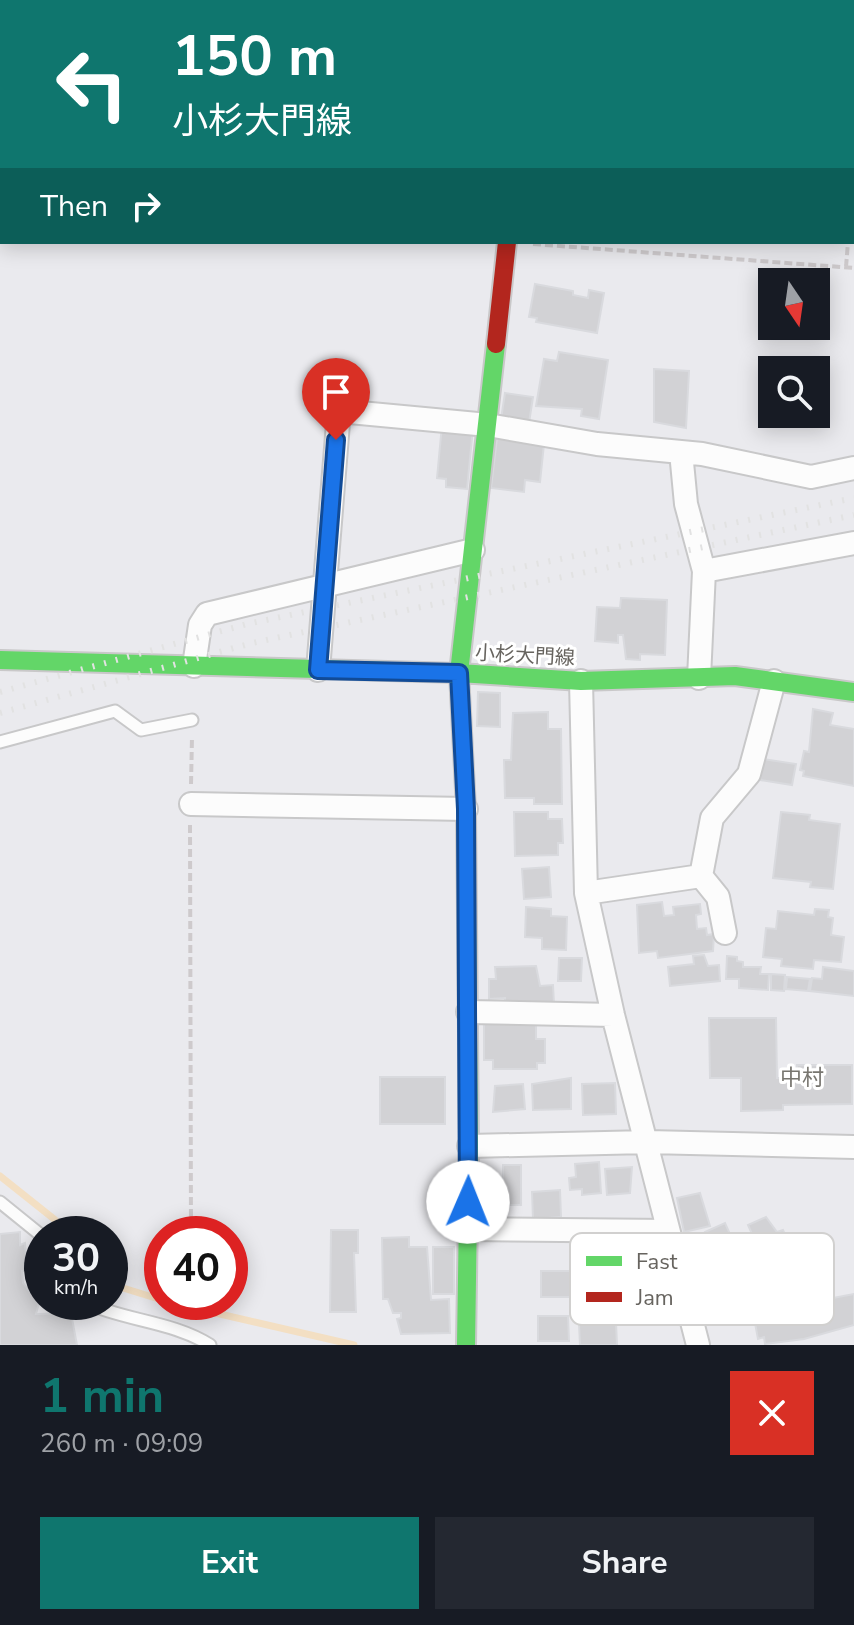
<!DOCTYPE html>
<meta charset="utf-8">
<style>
:root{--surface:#171b24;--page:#242831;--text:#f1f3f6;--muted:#9ea1a6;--accent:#0f766e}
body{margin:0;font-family:"Nunito Sans","Noto Sans JP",sans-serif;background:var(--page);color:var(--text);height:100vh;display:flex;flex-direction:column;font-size:30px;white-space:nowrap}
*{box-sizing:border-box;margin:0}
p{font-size:26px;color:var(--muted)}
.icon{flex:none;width:44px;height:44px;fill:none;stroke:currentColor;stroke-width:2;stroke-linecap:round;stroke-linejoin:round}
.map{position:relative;height:1345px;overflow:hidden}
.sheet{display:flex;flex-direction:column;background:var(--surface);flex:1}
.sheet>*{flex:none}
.hud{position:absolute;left:0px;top:0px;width:854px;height:244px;box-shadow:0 4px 20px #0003;background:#0f766e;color:#fff;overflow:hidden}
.needle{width:52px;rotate:167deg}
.tools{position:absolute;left:758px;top:268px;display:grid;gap:16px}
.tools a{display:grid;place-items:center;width:72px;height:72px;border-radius:0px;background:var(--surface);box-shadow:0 4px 20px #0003;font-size:40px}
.speed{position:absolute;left:24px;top:1216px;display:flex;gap:16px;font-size:40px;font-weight:700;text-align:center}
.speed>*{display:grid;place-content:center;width:104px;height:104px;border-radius:50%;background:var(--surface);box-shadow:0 4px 20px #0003;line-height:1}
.speed small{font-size:20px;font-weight:400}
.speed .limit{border:12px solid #d22;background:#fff;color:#111}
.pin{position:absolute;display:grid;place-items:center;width:68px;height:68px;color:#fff;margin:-82px -34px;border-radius:50% 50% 50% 0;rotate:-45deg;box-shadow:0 0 8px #0007}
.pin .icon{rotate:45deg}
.me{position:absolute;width:88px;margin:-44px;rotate:1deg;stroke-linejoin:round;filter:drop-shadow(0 0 6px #0008)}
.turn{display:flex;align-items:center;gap:28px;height:168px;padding:0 40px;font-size:36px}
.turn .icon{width:104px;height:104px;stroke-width:2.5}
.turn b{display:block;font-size:56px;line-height:68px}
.then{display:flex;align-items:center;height:76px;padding:0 40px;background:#0003;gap:16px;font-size:30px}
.round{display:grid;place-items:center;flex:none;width:84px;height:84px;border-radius:0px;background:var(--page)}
.summary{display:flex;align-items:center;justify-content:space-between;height:136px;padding:0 40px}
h1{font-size:48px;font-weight:700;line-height:60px;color:var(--accent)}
.action{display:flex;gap:16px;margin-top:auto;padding:16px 40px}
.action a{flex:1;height:92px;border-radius:0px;background:var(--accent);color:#fff;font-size:32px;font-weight:700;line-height:92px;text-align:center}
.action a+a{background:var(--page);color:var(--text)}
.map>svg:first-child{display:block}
</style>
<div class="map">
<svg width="854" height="1345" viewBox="0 0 854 1345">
<rect width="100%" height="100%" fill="#eaeaee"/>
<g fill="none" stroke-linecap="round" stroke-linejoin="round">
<path stroke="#f3dfc3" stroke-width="7" d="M0 1176 54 1219 68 1234
M110 1284 162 1300
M168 1302 354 1345"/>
</g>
<path fill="#d2d2d5" stroke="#d9dade" stroke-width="2" d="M535 284 573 291V295L588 298 589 290 604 293 597 333 536 322 537 318 529 317Z
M559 352 608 360 599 419 581 416 582 409 536 406 544 359 557 361Z
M654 369 689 371 686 428 654 422Z
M505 393 533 397 529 423 501 419Z
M442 425 473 428 467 489 446 487V479L437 478Z
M497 438 544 444 540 482 525 480 524 492 491 488Z
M621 598 667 600 665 655 640 654V660L626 659 623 635H618V643L595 641 597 607 620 608Z
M478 692 500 693V727L477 726Z
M813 709 833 713 830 725 854 729V786L803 776 804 771 800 770 804 751 809 752Z
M548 712V729H561L562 804H534V798H505L504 760H511L513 713Z
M763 759 796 764 792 785 760 780Z
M514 812H548V819H562L563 843H558V855L515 856Z
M781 812 810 815 809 820 840 824 833 889 810 887 811 882 773 878Z
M549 867 551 897 524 899 522 869Z
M662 902 664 916 674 915 673 907 700 904 701 914 696 915 697 929 706 928 707 935 714 934 713 951 658 958 657 951 639 953 637 905Z
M526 907 551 909V916L567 917 566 950 542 949V938L525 937Z
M815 909 829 910 828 917 833 918 831 935 844 937 841 962 814 960 813 969 781 966 782 959 763 957 766 928 776 929 778 911 814 915Z
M704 955 708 966 719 965 720 981 670 986 668 967 694 964 693 956Z
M727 956 737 957V961L743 962V967H761L760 974H769L768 990 739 988V979H726Z
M559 958H582L581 981H558Z
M536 966 540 986 553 985 554 1004 505 1005V998L489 999V979H496L495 967Z
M823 967 854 971V996L810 991 812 978 822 979Z
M771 974 785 975 784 991 771 990Z
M787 977 810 979 808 991 786 989Z
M709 1018H776L777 1078H797V1065H852V1104L783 1105V1110L741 1111V1078H710Z
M484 1024H536V1039H545V1063H537V1069H493V1060H484Z
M380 1077H445V1124H380Z
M571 1078V1109L533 1110 532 1084Z
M615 1083 616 1114 583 1115 582 1084Z
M523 1084 525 1109 493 1112 495 1086Z
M599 1162 601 1193 582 1195V1189L570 1190 569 1178 576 1177 575 1164Z
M503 1165H521V1205H493V1186L503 1185Z
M632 1167 630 1193 607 1195 605 1169Z
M560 1190 561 1217 533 1219 532 1192Z
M700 1193 710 1226 684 1232 677 1198Z
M766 1217 777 1232 783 1230 793 1252 756 1269 742 1278 744 1282 729 1289 718 1274 729 1269 724 1259 715 1264 704 1242 709 1240 705 1232 725 1223 734 1243 752 1234 748 1225Z
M331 1230H358V1253H354L356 1312H330Z
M20 1232V1245L25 1243 27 1271H22L23 1283 39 1303 36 1314 71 1313 77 1345H0V1234Z
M409 1237V1247H427L431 1300 449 1299 450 1333 401 1334 397 1319 401 1318V1313H393L388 1299H383L382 1238Z
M433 1247H454V1294H433Z
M541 1271H572V1297H541Z
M822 1273 825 1290 815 1291 817 1301 854 1294V1325L804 1339 765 1344 764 1337 758 1339 755 1323 775 1319 770 1291 809 1283 807 1276Z
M538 1316H568L569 1341H538Z
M616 1322 617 1345H580L579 1324Z"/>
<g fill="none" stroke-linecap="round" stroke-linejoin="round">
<g stroke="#c8c8c9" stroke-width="15">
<path id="lane" d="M0 742 115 711 141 730 192 720
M0 1202 42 1236
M84 1302C125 1321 172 1321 210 1345"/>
</g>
<g stroke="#c8c8c9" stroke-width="26">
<path id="street" d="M529 2V0
M681 452 686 504 704 571
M194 666 200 625 207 614 473 550
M318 670 339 411 488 425 597 444 702 454 811 477 854 468
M699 678 704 571 854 543
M581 681 586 893 613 1015 698 1345
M191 804 466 809
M586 893 701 876
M725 933 718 897 701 876 712 818 749 774 774 681
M468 1012 613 1015
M469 1146 648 1142 854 1147
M468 1229 668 1231"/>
</g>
<g stroke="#c9c8c9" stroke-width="22">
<path id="fast" d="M0 660 459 673 581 681 735 676 854 692
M466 1345 469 1146 466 809 459 673 496 344"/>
</g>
<g stroke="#c9c8c9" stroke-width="22">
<path id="jam" d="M496 344 507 242"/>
</g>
<path stroke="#cecacc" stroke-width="4" stroke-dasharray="8 4" stroke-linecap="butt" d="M852 200 854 177
M533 244 854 268
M846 267 848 242
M191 784 192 737
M190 825 191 1234
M192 1320 193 1302"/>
<use href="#lane" stroke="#fcfcfc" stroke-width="11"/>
<use href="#street" stroke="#fcfcfc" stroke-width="22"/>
<use href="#fast" stroke="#63d668" stroke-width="18"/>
<use href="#jam" stroke="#b3261e" stroke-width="18"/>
<path stroke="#e2e2e2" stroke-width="6" stroke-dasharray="2 10" stroke-linecap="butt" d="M0 692 247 624 854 498
M0 713 252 643 854 515"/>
</g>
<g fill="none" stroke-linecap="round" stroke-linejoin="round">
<g stroke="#114b97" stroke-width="20">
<path id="route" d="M336 440 318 670 459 673 466 809 468 1202"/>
</g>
<use href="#route" stroke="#1a73e8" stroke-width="14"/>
</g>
<g text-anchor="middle" stroke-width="6" stroke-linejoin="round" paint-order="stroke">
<g font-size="20" fill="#67645f" stroke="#fff">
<text transform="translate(525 655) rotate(3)" y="7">小杉大門線</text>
</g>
<g font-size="22" fill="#787670" stroke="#fff">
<text x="802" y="1085">中村</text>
</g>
</g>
<rect x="570" y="1233" width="264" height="92" rx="12" fill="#fff" stroke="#d1d0cf" stroke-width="2"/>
<rect x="586" y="1256" width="36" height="10" fill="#63d668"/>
<rect x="586" y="1292" width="36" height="10" fill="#b3261e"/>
<g font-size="22" fill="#67645f">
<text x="636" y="1269">Fast</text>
<text x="636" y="1305">Jam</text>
</g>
</svg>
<div class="tools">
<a><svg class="needle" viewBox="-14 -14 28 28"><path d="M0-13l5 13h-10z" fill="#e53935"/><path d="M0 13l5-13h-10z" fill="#9ea1a6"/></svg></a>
<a><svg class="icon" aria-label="search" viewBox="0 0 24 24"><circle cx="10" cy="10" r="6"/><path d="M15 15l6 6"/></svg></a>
</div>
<div class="speed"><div>30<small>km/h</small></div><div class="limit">40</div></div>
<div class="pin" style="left:336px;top:440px;background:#d93025"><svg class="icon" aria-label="arrive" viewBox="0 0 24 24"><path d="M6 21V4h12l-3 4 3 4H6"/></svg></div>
<svg class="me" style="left:468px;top:1202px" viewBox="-20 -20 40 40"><circle r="19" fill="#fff"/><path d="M0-13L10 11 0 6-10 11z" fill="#1a73e8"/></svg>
<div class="hud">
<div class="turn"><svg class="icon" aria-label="left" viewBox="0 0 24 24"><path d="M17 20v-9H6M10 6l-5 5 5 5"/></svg><div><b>150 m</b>小杉大門線</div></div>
<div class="then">Then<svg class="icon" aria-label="right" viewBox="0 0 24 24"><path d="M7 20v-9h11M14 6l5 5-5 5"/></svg></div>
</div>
</div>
<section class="sheet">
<div class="summary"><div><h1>1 min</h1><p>260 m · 09:09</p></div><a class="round" style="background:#d93025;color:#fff"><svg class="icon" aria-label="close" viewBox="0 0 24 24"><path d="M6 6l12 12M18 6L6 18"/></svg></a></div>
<div class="action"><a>Exit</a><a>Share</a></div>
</section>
